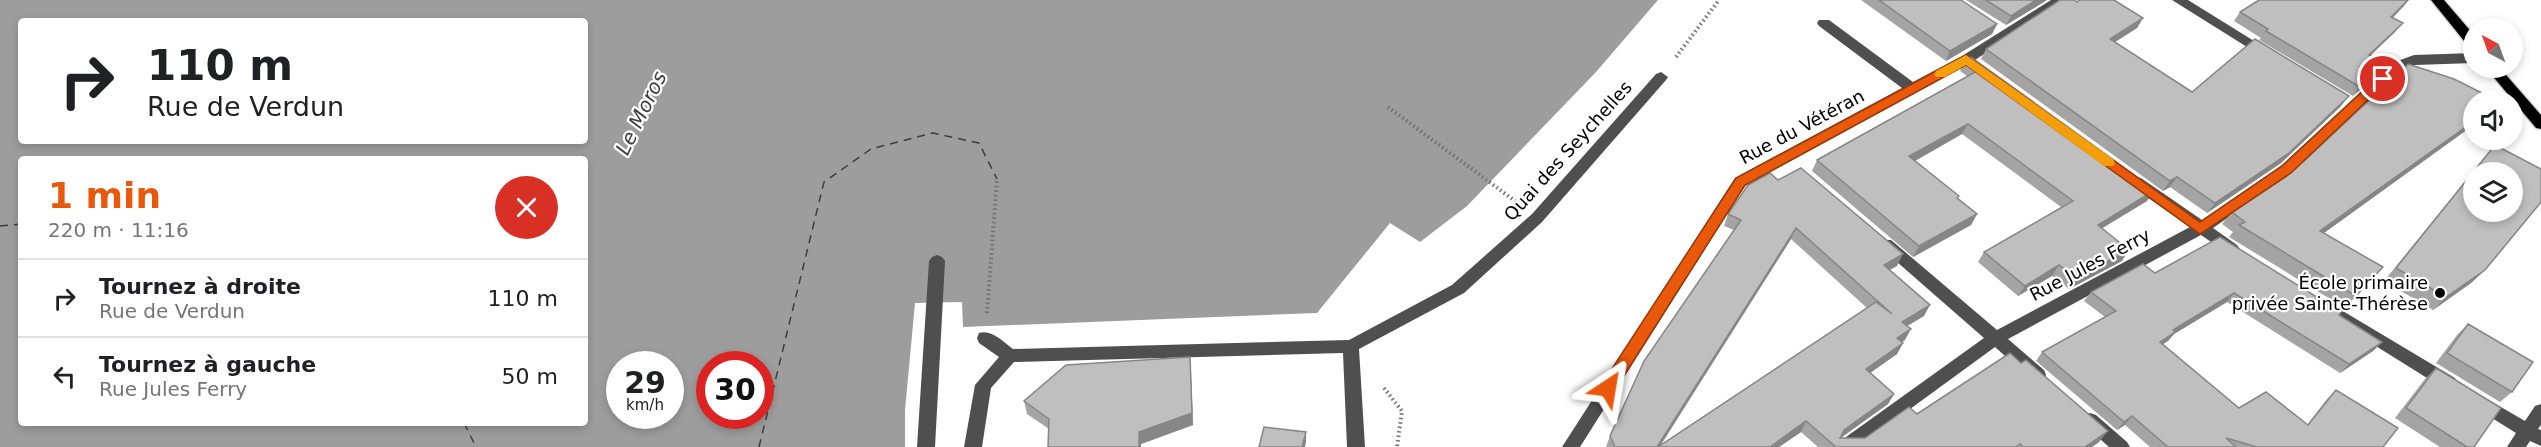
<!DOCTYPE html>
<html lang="fr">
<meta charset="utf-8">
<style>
:root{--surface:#fff;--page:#f2f2f2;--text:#202124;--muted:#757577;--line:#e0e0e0;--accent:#ea580c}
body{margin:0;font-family:"DejaVu Sans",sans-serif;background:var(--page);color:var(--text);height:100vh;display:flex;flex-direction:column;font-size:22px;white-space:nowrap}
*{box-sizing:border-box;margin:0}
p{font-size:20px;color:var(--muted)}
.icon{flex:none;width:33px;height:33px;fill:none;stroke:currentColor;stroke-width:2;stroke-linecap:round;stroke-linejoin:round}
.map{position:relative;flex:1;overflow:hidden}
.details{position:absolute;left:18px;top:156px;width:570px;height:270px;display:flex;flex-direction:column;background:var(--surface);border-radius:6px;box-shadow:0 3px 9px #0003}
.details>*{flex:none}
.banner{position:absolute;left:18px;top:18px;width:570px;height:126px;border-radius:6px;box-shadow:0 3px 9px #0003;background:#fff;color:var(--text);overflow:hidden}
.needle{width:39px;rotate:319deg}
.controls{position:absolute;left:2463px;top:18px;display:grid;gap:12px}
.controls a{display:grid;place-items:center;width:60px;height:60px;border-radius:50%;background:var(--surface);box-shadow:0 3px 9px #0003;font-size:30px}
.speed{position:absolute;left:606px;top:351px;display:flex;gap:12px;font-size:30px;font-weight:700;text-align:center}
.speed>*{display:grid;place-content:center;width:78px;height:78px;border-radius:50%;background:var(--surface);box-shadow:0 3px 9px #0003;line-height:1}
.speed small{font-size:15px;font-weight:400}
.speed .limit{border:9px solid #d22;background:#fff;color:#111}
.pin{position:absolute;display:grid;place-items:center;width:51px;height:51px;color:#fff;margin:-26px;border:3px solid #fff;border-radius:50%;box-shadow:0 2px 6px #0007}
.me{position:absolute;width:66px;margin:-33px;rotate:33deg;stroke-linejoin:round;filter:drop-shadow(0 0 4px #0008)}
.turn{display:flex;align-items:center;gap:21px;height:126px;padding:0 30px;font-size:27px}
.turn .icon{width:78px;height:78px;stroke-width:2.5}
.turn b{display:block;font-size:42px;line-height:51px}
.round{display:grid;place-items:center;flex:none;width:63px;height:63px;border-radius:32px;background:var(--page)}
.head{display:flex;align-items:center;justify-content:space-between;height:102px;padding:0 30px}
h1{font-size:36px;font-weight:800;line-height:45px;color:var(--accent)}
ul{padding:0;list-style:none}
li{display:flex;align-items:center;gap:18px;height:78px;padding:0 30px;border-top:2px solid var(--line)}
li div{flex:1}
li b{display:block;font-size:22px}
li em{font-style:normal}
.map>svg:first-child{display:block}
</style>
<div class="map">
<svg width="2541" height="447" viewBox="0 0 2541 447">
<rect width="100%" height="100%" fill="#fff"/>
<path fill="#9d9d9d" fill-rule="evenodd" d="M0 0H1658L1596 72 1467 206 1420 242 1390 223 1317 313 963 327 962 302 915 303 905 410V447H0ZM21 21H585V141H21ZM21 159H585V423H21ZM620 364H670V416H620ZM710 364H760V416H710Z"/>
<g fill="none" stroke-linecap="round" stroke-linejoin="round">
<path stroke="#3e3e3e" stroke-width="1.5" stroke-dasharray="8 6" stroke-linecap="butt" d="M0 226 21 224
M464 423 476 447
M759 447 824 182 871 149 933 133 979 143 997 179"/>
<g stroke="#dbdbdb" stroke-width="3">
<path id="major" d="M2431 0H2444L2474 35V48L2469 47Z
M2486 68H2500L2541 115V129L2536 128Z"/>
</g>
<path stroke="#717171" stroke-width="4" stroke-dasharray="1.5 3" stroke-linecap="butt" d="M1676 57 1719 0
M1388 107 1515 201
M987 313 997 179
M1384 388 1402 411 1397 447"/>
<path fill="#4f4f4f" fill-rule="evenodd" d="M2051 0H2066L1972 62 1745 186 1580 447H1562L1735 178 1902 88 1819 26 1817 23 1819 20H1829L1913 82 1962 56Z
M2172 0H2188L2275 54 2273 57H2263Z
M2474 53V63L2415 65 2402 69 2292 173 2213 228 2237 245 2240 249 2237 253H2227L2201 235 2008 339 2044 370 2046 375 2044 380 2038 382 2032 380 1995 347 1858 447H1836L1839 442 1984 338 1881 248 1878 244 1881 240H1891L1997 330 2190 227 2131 186 2129 182 2131 178H2141L2202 220 2282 165 2392 63 2414 55Z
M1661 72 1668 77 1666 80 1542 222 1464 293 1359 349 1365 447H1347L1343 353 1014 362 991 388 982 447H964L975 385 999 357 979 343 977 338 979 333C992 329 1003 342 1013 349L1349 340 1452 285 1532 214 1656 74Z
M937 255 942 257 945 261 935 447H917L929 261 932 257Z
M2321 298 2455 378 2457 383 2455 388 2449 390 2443 388 2315 308 2313 304 2315 300Z
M2482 396 2525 421 2535 406 2541 404V425L2538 429 2541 430V446L2530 441 2526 447H2507L2516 433 2476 408 2474 403 2476 398Z
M2090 413 2096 415 2127 442 2130 447H2109L2084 425 2082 420 2084 415Z"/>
<use href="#major" fill="#000" fill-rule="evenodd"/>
</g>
<path fill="#a4a4a4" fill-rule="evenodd" d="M1861 0H1961L1997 24 1992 34 1946 61Z
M1966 0H2047L2006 25Z
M2259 0H2408L2393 18 2395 32 2371 55 2388 61 2381 70 2353 96 2259 40 2261 38 2234 21 2240 12Z
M2077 2 2143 18 2137 28 2115 42 2192 92 2341 106 2281 163 2207 213 2170 187 2163 191 1981 59 1986 49Z
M1971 57 2147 201 2102 228 2122 261 2069 289 2052 276 2018 296 1978 262 1984 252 2061 207 1962 134 1915 161 1977 214 1971 225 1913 257 1812 171 1817 160 1967 76 1960 71 1965 60Z
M2468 129 2324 233 2383 267 2345 308 2229 237 2233 232 2222 224 2232 212Z
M2495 145 2485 270 2471 283 2433 310 2384 281 2483 159Z
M1778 180 1897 266 1889 270 1924 316 1907 326 1905 340 1902 342 1903 343 1897 354 1870 373 1894 394 1888 404 1840 438H1865L1917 414 2099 442 2092 447H1818L1801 432 1779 447H1606L1610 436 1734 230 1724 226 1728 214ZM1791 239 1867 308 1661 445Z
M2155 273 2339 315 2382 342 2373 351 2340 373 2227 302 2174 334 2168 341 2163 344 2239 408 2307 425 2327 399 2336 390 2383 447H2150L2125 425 2117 430 2036 361 2042 352 2105 317 2084 301 2091 292Z
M2468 324 2512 392 2500 402 2436 363 2457 335Z
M2436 368 2474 447H2440L2395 418 2425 379Z
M1191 370 1193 425 1141 444V447H1048L1049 429 1027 414 1024 401Z"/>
<path fill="#868686" d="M2036 0H2047L2006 25 2011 16Z
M2408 0 2404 6 2384 26 2391 17Z
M2143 18 2137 28 2104 49 2110 39Z
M2403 23 2395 32 2361 64 2369 55Z
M1997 24 1992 34 1946 61 1950 51Z
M2388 61 2381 70 2353 96 2360 87Z
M2349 96 2341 106 2281 163 2207 213 2215 203Z
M2474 121V124L2468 129 2310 243 2320 231Z
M1968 124 1962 134 1904 167 1909 156Z
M2177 177 2170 187 2163 191 2170 181Z
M2155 190 2147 201 2091 235 2098 225Z
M1977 214 1971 225 1913 257 1919 246Z
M1796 228 1791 239 1659 447H1657Z
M2129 250 2122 261 2069 289 2076 278Z
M1903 254 1897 266 1878 276 1884 265Z
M2059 265 2052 276 2018 296 2025 286Z
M2485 270 2471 283 2433 310 2446 297Z
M2234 293 2227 302 2174 334 2168 341 2152 351 2160 342 2173 330Z
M1930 305 1924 316 1895 333 1902 322Z
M1911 329 1905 340 1891 349 1897 338Z
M2382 342 2373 351 2340 373 2349 364Z
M1903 343 1897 354 1860 380 1866 369Z
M1190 357 1193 425 1141 444V447H1139V432Z
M1894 394 1888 404 1838 440 1844 430Z
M2132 416 2125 425 2117 430 2124 422Z
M1806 421 1801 432 1779 447H1770Z
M2108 431 2099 442 2092 447H2085Z
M1306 432V442L1305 447H1302Z"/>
<path fill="#bfbfbf" stroke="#868686" stroke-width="1.5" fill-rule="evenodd" d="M1879 0H1961L1997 24 1950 51Z
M1986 0H2036L2011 16Z
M2060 0H2074L2077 2 2079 0H2114L2143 18 2110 39 2192 92 2255 39 2349 96 2289 153 2215 203 2177 177 2170 181 1986 49Z
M2259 0H2408L2391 17 2403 23 2369 55 2388 61 2360 87 2266 31 2268 29 2240 12Z
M1971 57 2155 190 2098 225 2129 250 2076 278 2059 265 2025 286 1984 252 2073 201 1968 124 1909 156 1959 196 1957 198 1977 214 1919 246 1817 160 1979 70 1965 60Z
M2408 64 2454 79 2496 100H2474V121L2320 231 2383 267 2356 296 2239 225 2245 222 2232 212 2303 162Z
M2495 145 2541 169V202L2485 270 2446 297 2396 268ZM2474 172H2512V212H2474Z
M1801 168 1903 254 1884 265 1930 305 1902 322 1911 329 1897 338 1903 343 1866 369 1894 394 1844 430 1840 438H1865L1909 407 1917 414 2010 353 2021 363 2026 360 2108 431 2085 447H2023L2020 444 2016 447H1836L1806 421 1770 447H1658L1876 302 1892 314 1796 228 1657 447H1615L1610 436 1644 361 1741 220 1728 214 1748 185 1770 173 1778 180Z
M2220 237 2341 312 2339 315 2382 342 2349 364 2234 293 2173 330 2175 332 2160 342 2239 408 2266 392 2308 425 2336 390 2398 428 2383 447H2257L2226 438 2236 447H2168L2132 416 2124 422 2042 352 2116 311 2091 292 2143 264 2155 273Z
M2468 324 2533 362 2512 392 2447 353Z
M1190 357 1192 413 1139 432V447H1048L1049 419 1024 401 1066 365Z
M2436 368 2501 408 2474 447H2467L2406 408Z
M1264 427 1306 432 1302 447H1259Z"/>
<path fill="#ea580c" stroke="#983908" stroke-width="1.5" d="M1966 55 2200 222 2282 166 2379 76 2383 75 2390 79 2291 173 2200 234 1966 65 1745 185 1613 393 1608 394 1602 393 1600 388 1602 384 1736 178Z"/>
<path fill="#f59e0b" d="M1966 55 2113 159 2115 163 2113 166H2104L1966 65 1945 77H1936L1934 74 1936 71Z"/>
<circle fill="#000" stroke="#fff" stroke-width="2" cx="2440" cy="293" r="6"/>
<g text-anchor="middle" stroke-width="4.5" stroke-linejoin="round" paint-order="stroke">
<g font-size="18" fill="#000" stroke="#fff">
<text transform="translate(1802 127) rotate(-28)" y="6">Rue du Vétéran</text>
<text transform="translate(1568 151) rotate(-48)" y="6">Quai des Seychelles</text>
<text transform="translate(2090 265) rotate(-28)" y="6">Rue Jules Ferry</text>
</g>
<g font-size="18" fill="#000" stroke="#fff" text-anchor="end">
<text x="2428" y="289">École primaire<tspan x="2428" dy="21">privée Sainte-Thérèse</tspan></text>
</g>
<g font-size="20" font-style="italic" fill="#3e3e3e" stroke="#fff">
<text transform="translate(641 113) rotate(-64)" y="7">Le Moros</text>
</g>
</g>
</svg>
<div class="controls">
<a><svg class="needle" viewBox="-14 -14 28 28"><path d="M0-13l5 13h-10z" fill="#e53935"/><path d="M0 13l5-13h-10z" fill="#757577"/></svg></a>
<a><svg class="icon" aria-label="sound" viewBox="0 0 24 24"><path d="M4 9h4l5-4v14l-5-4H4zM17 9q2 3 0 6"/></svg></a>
<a><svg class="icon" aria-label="layers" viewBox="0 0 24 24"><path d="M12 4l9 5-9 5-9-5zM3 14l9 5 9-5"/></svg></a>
</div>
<div class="speed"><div>29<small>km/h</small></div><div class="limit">30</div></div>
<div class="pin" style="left:2383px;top:79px;background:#d93025"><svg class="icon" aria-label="arrive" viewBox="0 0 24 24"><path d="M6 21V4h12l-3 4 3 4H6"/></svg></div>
<svg class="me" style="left:1608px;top:388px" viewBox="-20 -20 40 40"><path d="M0-17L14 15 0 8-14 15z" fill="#ea580c" stroke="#fff" stroke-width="4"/></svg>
<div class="banner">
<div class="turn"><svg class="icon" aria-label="right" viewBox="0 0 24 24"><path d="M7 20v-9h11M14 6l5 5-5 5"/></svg><div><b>110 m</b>Rue de Verdun</div></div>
</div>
<section class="details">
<div class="head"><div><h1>1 min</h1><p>220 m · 11:16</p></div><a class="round" style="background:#d93025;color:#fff"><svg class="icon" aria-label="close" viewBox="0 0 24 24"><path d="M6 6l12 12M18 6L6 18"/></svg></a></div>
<ul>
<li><svg class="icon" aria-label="right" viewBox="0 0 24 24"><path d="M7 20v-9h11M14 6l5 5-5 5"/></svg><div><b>Tournez à droite</b><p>Rue de Verdun</p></div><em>110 m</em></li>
<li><svg class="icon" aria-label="left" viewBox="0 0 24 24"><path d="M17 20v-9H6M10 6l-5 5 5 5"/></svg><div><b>Tournez à gauche</b><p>Rue Jules Ferry</p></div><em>50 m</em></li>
</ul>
</section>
</div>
